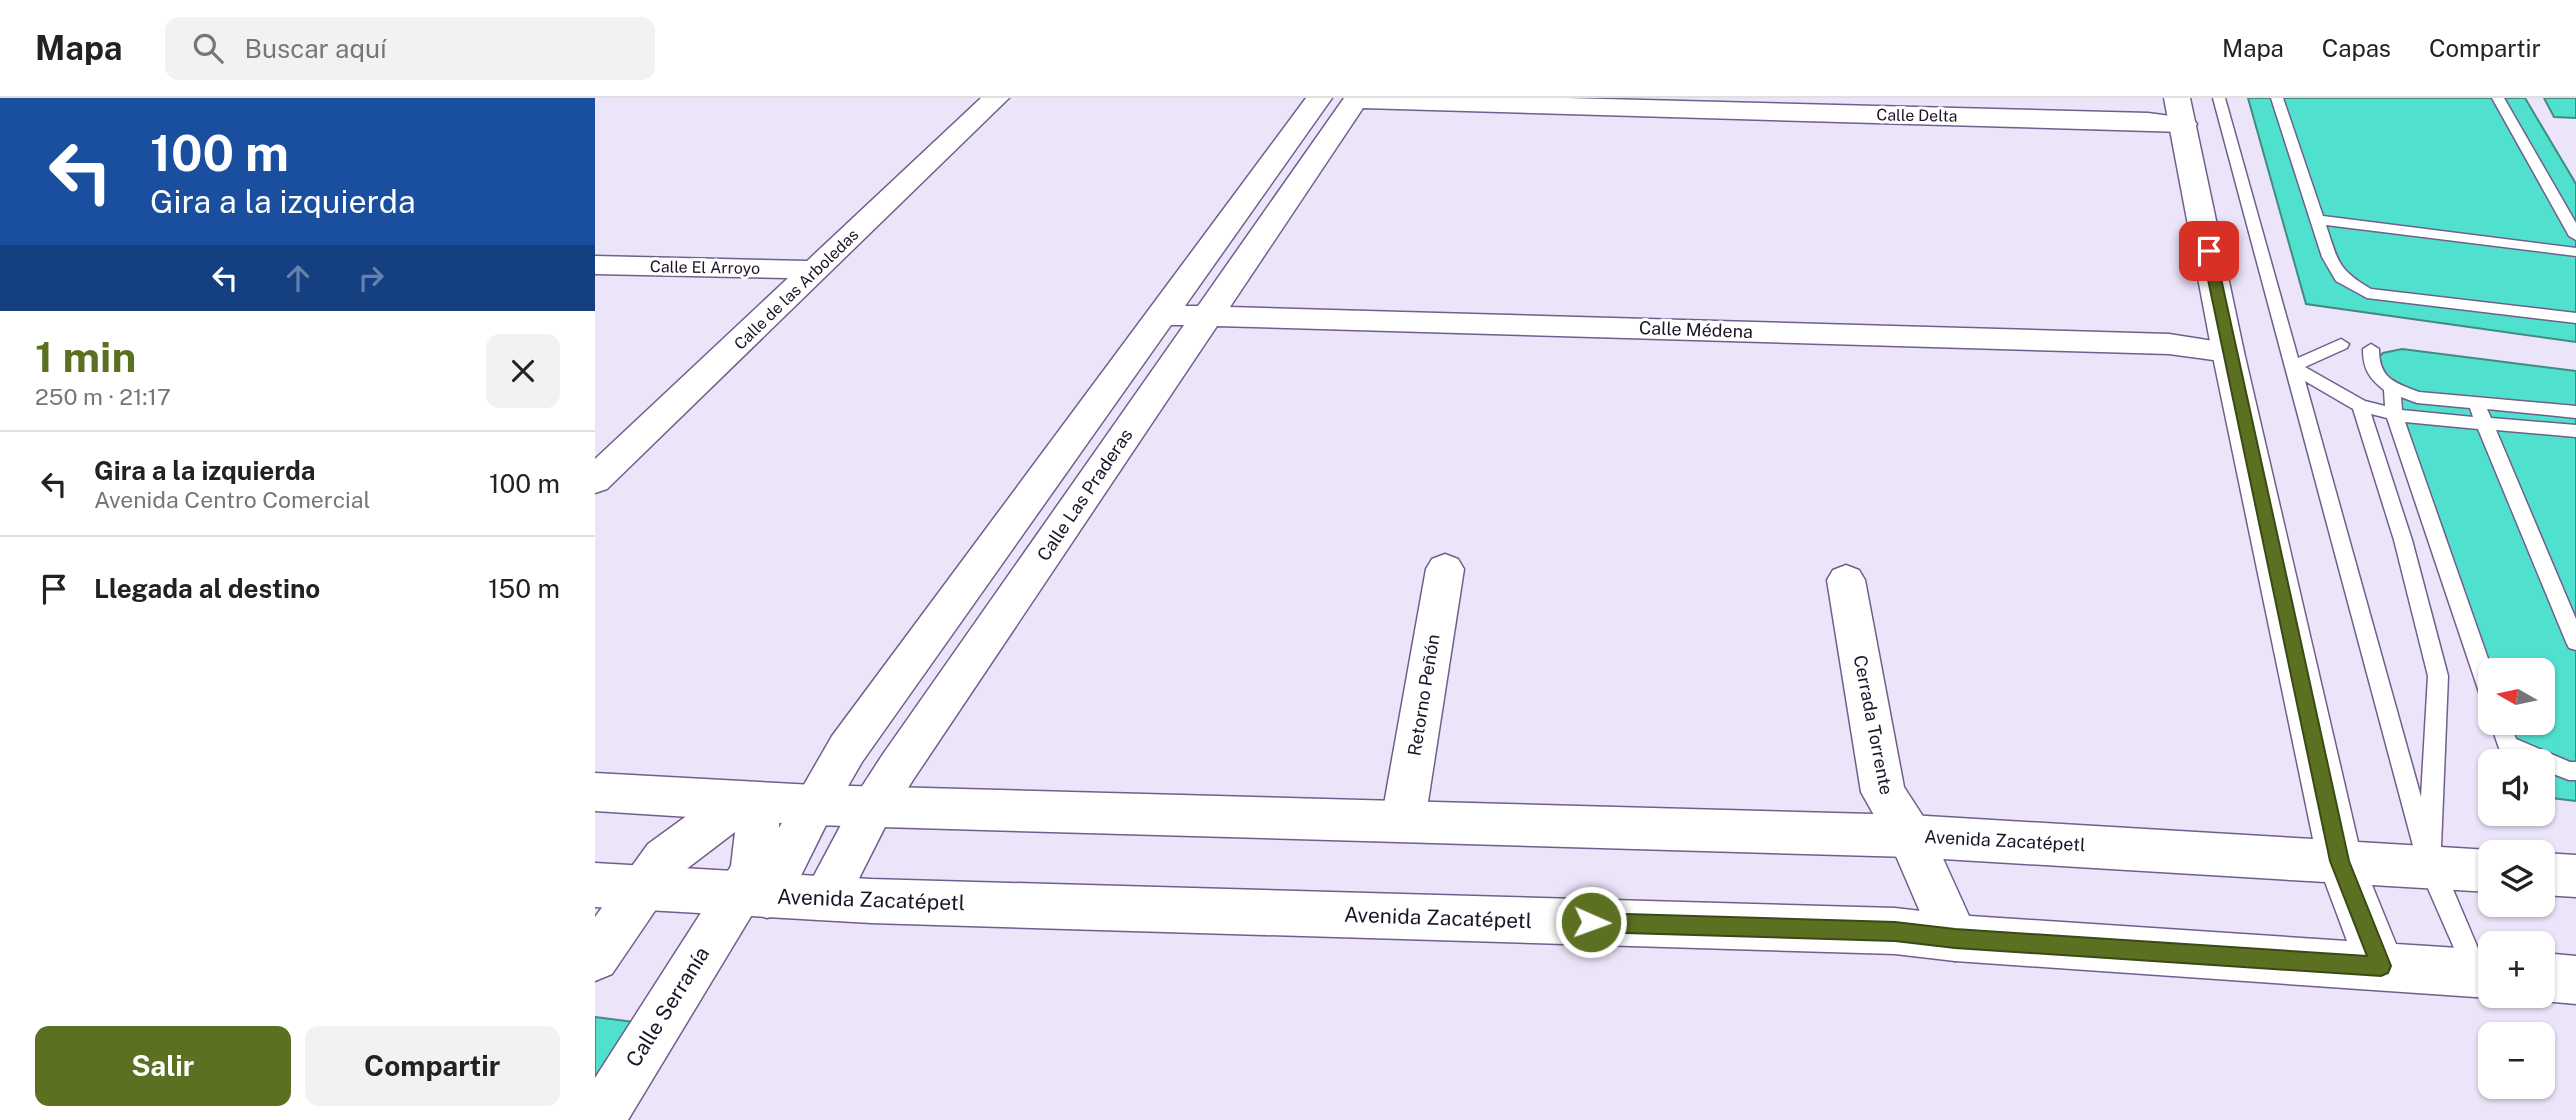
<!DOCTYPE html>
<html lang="es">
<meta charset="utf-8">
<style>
:root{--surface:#fff;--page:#f2f2f2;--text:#222;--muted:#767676;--line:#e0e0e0;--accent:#5b7121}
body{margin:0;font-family:"Public Sans",sans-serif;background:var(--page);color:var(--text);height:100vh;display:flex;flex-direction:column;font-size:26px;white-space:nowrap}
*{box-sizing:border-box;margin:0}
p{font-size:23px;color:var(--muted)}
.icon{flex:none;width:38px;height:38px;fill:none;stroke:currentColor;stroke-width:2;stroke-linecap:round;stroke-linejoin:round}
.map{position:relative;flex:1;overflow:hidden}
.sheet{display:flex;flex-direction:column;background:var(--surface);width:595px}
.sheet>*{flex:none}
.guide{background:#1a4fa0;color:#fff;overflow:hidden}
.needle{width:46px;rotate:279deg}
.buttons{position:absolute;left:1883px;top:560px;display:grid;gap:14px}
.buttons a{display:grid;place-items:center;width:77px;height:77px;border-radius:14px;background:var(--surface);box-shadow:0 2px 5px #0004;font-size:35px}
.pin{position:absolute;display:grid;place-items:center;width:60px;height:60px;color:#fff;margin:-30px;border-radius:14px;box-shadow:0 4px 10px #0006}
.me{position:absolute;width:77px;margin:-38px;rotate:92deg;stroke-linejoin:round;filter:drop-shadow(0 0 5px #0008)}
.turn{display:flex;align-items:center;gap:24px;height:147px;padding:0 35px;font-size:32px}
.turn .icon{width:91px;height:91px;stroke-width:2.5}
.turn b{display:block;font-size:49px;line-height:60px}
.lanes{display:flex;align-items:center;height:66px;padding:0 35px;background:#0003;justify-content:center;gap:35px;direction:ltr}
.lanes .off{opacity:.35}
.round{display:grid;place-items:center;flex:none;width:74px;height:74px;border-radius:14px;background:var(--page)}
.overview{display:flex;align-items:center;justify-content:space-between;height:119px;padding:0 35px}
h1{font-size:42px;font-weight:700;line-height:52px;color:var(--accent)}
.action{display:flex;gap:14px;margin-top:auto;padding:14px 35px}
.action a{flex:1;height:80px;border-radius:14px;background:var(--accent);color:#fff;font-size:28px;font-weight:700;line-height:80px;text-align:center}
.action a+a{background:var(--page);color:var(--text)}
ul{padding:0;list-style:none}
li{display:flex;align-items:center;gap:21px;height:105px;padding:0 35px;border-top:2px solid var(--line)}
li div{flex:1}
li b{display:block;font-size:26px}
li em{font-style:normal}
header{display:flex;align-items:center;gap:42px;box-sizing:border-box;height:98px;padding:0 35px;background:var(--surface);border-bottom:2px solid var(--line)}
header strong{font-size:33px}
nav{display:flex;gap:38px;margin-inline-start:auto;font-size:24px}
.search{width:490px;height:63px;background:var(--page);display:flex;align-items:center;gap:18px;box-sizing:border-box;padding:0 24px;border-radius:14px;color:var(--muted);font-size:26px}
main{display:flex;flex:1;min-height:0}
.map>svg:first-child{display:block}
</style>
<header>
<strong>Mapa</strong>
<div class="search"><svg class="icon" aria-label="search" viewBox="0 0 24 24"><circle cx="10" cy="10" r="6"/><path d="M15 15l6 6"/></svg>Buscar aquí</div>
<nav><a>Mapa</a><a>Capas</a><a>Compartir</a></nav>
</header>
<main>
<section class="sheet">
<div class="guide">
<div class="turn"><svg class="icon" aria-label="left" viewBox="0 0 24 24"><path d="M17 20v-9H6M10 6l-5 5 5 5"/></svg><div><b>100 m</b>Gira a la izquierda</div></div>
<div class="lanes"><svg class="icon" aria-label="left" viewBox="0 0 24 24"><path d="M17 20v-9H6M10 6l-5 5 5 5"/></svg><svg class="icon off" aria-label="ahead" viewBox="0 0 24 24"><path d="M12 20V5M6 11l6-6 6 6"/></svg><svg class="icon off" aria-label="right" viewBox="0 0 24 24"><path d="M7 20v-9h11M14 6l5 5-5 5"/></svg></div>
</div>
<div class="overview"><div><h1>1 min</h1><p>250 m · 21:17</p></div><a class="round"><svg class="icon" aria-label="close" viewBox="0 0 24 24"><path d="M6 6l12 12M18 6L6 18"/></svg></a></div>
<ul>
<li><svg class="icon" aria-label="left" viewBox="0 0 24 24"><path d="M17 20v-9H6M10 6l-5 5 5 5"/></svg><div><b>Gira a la izquierda</b><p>Avenida Centro Comercial</p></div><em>100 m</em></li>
<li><svg class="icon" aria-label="arrive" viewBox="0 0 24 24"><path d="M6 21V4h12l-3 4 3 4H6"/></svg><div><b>Llegada al destino</b></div><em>150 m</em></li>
</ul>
<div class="action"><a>Salir</a><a>Compartir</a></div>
</section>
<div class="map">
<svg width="1981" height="1022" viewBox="0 0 1981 1022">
<rect width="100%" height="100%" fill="#ece4f9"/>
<path fill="#50e1ce" stroke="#428b81" stroke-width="2" d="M1653 0H1930L1981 86V244L1711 206Z
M1949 0H1981V20L1959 19Z
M1807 251 1981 273V703L1948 699V663H1915L1902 625H1948V572H1895V603L1866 510 1851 439 1823 365 1802 295 1776 268 1788 255Z
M0 919 47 925 0 985Z"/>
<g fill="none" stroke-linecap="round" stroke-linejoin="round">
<g stroke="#725e8d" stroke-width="3">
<path id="lane" d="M1618 0H1630L1703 260 1746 241 1754 246 1752 250 1710 269 1770 303 1790 308 1789 292C1774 280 1768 271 1768 251L1776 246 1784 251C1784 280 1798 284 1824 294L1981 308V320L1892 311 1896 320 1981 327V339L1901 332 1981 521V552L1974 550 1971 544 1883 331 1810 324 1897 572 1895 606 1888 603 1885 597 1792 320 1776 316 1817 442 1853 578 1846 749 1843 756 1893 874 1889 882 1881 886 1873 882 1824 770ZM1710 283 1758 311 1799 442 1833 578 1826 699ZM1806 299 1822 305 1875 310 1878 319 1807 312Z
M1676 0H1688L1728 118 1981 150V158L1731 127C1743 163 1742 171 1776 191L1981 215V225L1772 200 1741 183 1727 159Z
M1897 0H1909L1981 125V142L1974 138Z
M1895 624 1915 625 1921 641 1975 664H1981V682H1974L1948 672V663H1928L1905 653Z"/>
</g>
<g stroke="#725e8d" stroke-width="3">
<path id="street" d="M386 0H414L12 391 0 395V361L193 180 0 176V158L212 163Z
M711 0H737L590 208H603L749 0H971L1553 15 1598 21 1602 26 1598 31 1589 34 768 10 635 209 1574 236 1644 247 1649 254 1644 261 1633 264 1574 256 622 228 318 682 294 721 246 816 230 822 214 816 207 800 264 693 288 656 589 227H576L267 664 234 721 188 814 172 820 158 815 33 1022H0V980L136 768 140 734 85 776 17 876 0 883V819L53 746 130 690 145 684 155 688 163 685 178 691 185 705 184 730 237 638Z
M850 456 863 461 869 471 830 723 824 737 808 743 792 737 786 723 831 471 837 461Z
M1251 467 1264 472 1270 482 1309 689 1331 723 1384 840 1377 856 1360 863 1343 856 1298 751 1266 694 1232 482 1238 472Z"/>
</g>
<g stroke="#725e8d" stroke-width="3">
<path id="secondary" d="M1569 0H1595L1649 254 1763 744 1895 752 1902 754H1895V794L1777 787 1801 846 1895 852V898H1900L1895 900 1360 863 1300 856 276 825 0 809V765L276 781 1300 810 1360 817 1752 843 1730 784 1315 759 219 727 0 713V675L219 687 1315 717 1718 741 1617 254Z
M1948 755 1981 757V799L1948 797Z
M1948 855 1981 858V906L1948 903 1935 898H1948Z"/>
</g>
<use href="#lane" fill="#fff" fill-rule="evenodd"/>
<use href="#street" fill="#fff" fill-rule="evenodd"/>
<use href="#secondary" fill="#fff" fill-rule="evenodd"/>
</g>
<path fill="#5b7121" stroke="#3b4915" stroke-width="2" d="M1614 149 1620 153 1754 763 1796 868 1793 875 1786 878 1360 850 1300 843 996 834 989 831 986 824 989 818 996 815 1300 824 1360 831 1772 858 1735 763 1607 153Z"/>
<g text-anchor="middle" stroke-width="6" stroke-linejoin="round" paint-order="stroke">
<g font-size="16" fill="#1c1427" stroke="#fff">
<text transform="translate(1322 17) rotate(1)" y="6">Calle Delta</text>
<text transform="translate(110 169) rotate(1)" y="6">Calle El Arroyo</text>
<text transform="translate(201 191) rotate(-44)" y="6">Calle de las Arboledas</text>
</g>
<g font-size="18" fill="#1c1427" stroke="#fff">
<text transform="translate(1101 232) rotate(2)" y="6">Calle Médena</text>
<text transform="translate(490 397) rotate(-56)" y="6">Calle Las Praderas</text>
<text transform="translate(829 597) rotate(-81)" y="6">Retorno Peñón</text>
<text transform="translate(1278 627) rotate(79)" y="6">Cerrada Torrente</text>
<text transform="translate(1410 743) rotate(3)" y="6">Avenida Zacatépetl</text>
</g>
<g font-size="21" fill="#1c1427" stroke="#fff">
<text transform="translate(276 802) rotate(2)" y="7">Avenida Zacatépetl</text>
<text transform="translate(843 820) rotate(2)" y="7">Avenida Zacatépetl</text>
<text transform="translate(73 909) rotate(-58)" y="7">Calle Serranía</text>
</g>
</g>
</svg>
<div class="buttons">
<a><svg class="needle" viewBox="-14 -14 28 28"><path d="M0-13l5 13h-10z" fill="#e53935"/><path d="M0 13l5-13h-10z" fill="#767676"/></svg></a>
<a><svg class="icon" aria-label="sound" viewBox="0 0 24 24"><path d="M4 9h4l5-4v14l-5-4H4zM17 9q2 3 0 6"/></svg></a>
<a><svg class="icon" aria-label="layers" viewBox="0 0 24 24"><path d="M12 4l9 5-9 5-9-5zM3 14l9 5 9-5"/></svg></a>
<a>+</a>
<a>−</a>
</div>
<div class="pin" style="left:1614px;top:153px;background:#d93025"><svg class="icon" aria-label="arrive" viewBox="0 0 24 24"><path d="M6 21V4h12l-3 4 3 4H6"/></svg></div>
<svg class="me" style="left:996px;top:824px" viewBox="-20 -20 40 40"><circle r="17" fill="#5b7121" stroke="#fff" stroke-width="3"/><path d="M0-11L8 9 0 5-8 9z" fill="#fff"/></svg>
</div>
</main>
